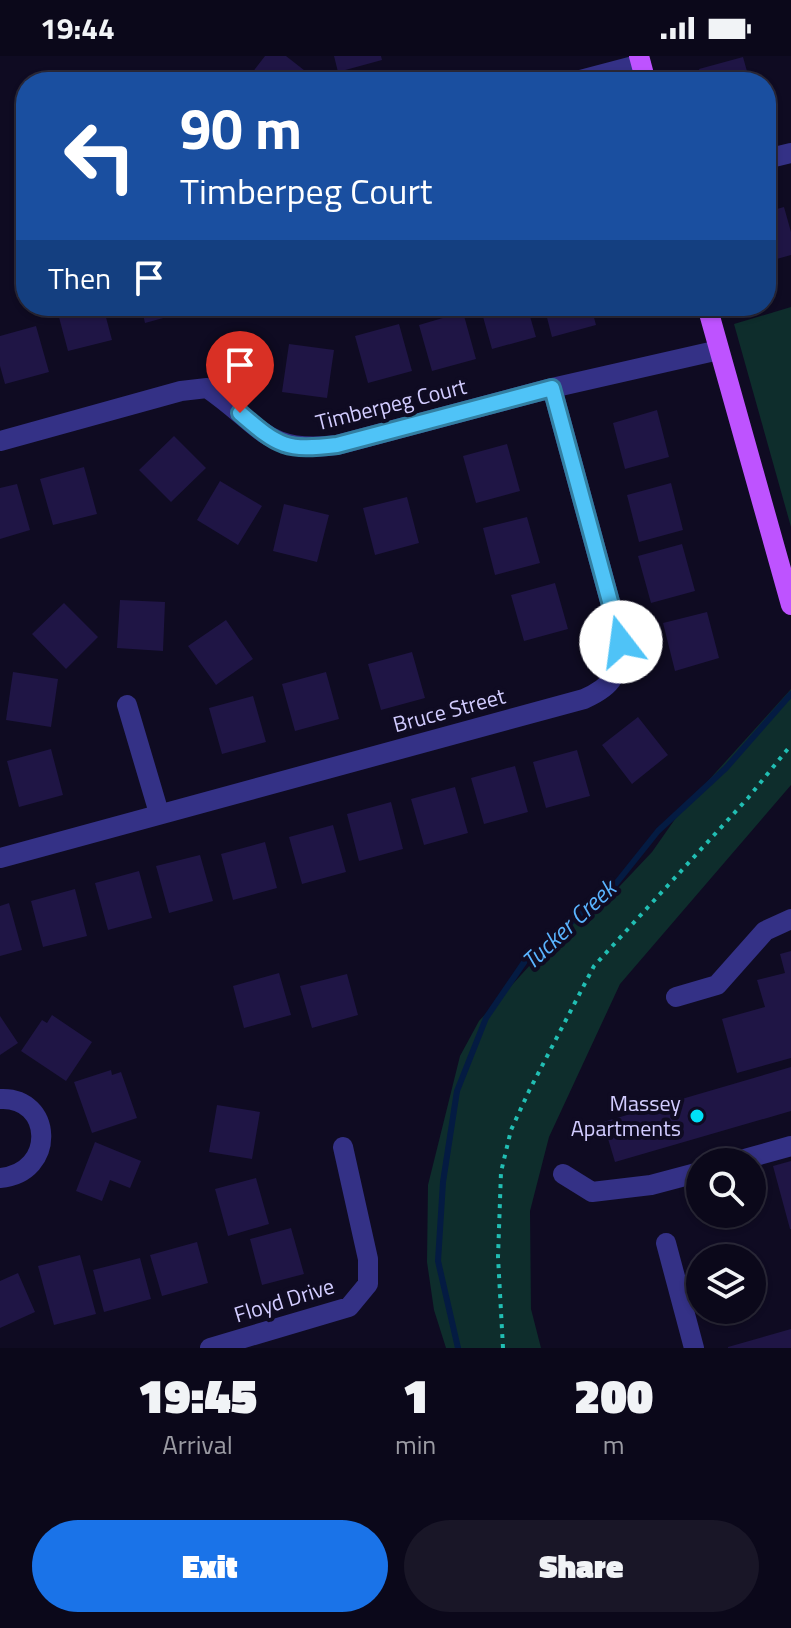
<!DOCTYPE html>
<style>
:root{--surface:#0b081a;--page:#191627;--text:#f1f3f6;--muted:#9a9aa2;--line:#2b2939;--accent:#1a73e8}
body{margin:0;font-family:"Titillium Web",sans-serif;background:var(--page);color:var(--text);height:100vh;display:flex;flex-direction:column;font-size:30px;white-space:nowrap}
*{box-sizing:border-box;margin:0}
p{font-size:26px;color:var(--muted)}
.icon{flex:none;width:44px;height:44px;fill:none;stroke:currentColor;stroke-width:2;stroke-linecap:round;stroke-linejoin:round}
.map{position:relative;height:1292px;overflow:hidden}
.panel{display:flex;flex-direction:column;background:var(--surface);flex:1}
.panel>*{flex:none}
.hud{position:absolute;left:16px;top:16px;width:760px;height:244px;border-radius:32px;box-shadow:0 2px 6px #0004,0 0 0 2px var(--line);background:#1a4fa0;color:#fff;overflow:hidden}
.tools{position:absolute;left:686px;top:1092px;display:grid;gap:16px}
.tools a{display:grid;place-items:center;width:80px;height:80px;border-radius:50%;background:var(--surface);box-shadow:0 2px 6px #0004,0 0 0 2px var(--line);font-size:40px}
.pin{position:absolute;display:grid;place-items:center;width:68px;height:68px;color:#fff;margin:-82px -34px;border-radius:50% 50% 50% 0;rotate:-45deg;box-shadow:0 0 8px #0007}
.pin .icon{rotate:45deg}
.me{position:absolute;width:88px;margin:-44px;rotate:345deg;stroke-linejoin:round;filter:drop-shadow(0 0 6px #0008)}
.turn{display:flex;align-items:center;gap:28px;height:168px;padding:0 32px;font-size:36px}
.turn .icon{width:104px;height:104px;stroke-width:2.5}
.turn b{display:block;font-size:56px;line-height:68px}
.then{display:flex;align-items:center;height:76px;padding:0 32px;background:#0003;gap:16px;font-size:30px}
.eta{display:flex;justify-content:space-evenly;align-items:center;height:136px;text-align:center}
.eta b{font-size:48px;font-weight:800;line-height:56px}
.cta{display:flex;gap:16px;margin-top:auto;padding:16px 32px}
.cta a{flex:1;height:92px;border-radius:48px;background:var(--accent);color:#fff;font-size:32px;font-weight:800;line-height:92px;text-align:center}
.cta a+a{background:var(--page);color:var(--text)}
.status{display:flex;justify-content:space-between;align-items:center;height:56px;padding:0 40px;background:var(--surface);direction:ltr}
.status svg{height:22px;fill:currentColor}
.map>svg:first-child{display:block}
</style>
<div class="status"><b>19:44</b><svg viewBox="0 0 49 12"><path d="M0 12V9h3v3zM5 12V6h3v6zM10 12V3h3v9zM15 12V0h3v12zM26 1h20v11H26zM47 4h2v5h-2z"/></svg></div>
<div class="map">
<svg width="791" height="1292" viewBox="0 0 791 1292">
<rect width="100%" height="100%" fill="#0f0b22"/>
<path fill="#0e2d2c" d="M791 251V471L734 268Z
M791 633V729L620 928 549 1081 530 1155 531 1253 541 1292H446L434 1254 427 1206 428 1129 460 1000 479 965 552 885 618 832 652 796 680 756Z"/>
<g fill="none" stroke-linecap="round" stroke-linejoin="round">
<path stroke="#041b42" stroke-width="6" d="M458 1292 438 1205 443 1126 457 1035 486 962 525 905 614 830 658 775 726 712 791 638"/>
</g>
<path fill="#1f1545" d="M265 0H286L309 18 302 26H245Z
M334 0H381L382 4 338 16Z
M743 1 750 26H703L699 13Z
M784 151 791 176V199L766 206V156Z
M56 250H103L112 284 68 295Z
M141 250H188L189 255 145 267Z
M480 250H527L536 281 492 293Z
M544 250H591L596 269 552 281Z
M463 256 476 303 432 315 419 269Z
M399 268 412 315 368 327 355 280Z
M36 270 49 316 5 328 0 310V280Z
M289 288 334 294 327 342 282 336Z
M657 354 669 401 625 413 613 367Z
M174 380 206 412 171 446 139 414Z
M507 388 520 435 476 447 463 400Z
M84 411 97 458 53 469 40 423Z
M220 425 262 450 238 489 197 464Z
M671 427 683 474 639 486 627 439Z
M17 428 30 474 0 483V432Z
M407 441 419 487 375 499 363 452Z
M284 448 329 459 317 506 273 495Z
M527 461 540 507 495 519 483 472Z
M682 488 695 535 651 547 638 500Z
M555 527 568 573 524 585 511 539Z
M120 544 165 546 163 595 117 592Z
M64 547 98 581 66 613 32 578Z
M707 556 719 602 675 615 663 567Z
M226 564 253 603 216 629 188 590Z
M412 596 425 642 381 654 368 608Z
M13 616 58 623 51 671 6 664Z
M326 616 339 663 295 675 282 628Z
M253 640 266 686 222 698 209 652Z
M638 661 668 699 632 728 602 689Z
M51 693 63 739 19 751 7 705Z
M577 694 590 740 546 752 533 706Z
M515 710 528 756 484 768 471 722Z
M455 731 468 777 424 789 411 743Z
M391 746 403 793 359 805 347 758Z
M333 769 346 816 302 828 289 781Z
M265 786 277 832 233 844 221 798Z
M200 799 213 845 169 857 156 810Z
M139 815 152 862 108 874 95 827Z
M75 833 87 880 43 891 31 845Z
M9 847 22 894 0 900V850Z
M791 895V1002L737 1017 722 963 765 951 757 924 785 917 780 898Z
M279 917 291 959 244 972 233 930Z
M347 918 358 959 312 972 300 930Z
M52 959 92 986 66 1025 21 995 42 964 47 967Z
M0 960 18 987 0 999Z
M791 1011V1055L615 1106 603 1066Z
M111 1014 112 1019 121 1016 137 1062 92 1077 74 1026Z
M217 1049 260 1056 252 1103 209 1096Z
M95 1086 141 1105 130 1132 110 1124 102 1145 76 1135Z
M791 1105V1173H790L773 1110Z
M256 1122 269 1168 228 1180 215 1133Z
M291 1172 304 1218 262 1229 250 1183Z
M197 1186 208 1227 162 1240 150 1199Z
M80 1199 96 1258 54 1269 38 1210Z
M140 1202 151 1243 104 1256 93 1214Z
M18 1217 35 1256 0 1272V1225Z
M791 1273V1292H728V1291Z"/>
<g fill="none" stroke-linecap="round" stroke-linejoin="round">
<path stroke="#21beb3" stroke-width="4" stroke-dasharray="4 6" stroke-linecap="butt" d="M503 1292 498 1201 501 1116 511 1074 529 1035 594 910 748 742 791 689"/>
<path stroke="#343186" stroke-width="20" d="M573 26 641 8
M766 103 791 97
M0 385 181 335 207 332C261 369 265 398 337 389L552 332 719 294
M127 649 159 757
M0 802 584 643C616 629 617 618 621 586L552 332
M676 941 717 929 765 875 791 863
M0 1043C53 1040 57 1117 0 1122
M734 1106 791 1090
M563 1118 592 1136 651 1129 700 1116
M666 1187 694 1292
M210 1292 349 1251 368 1228V1203L343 1091"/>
<path stroke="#be53ff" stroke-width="20" d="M639 0 646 26
M707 250 791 549"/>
</g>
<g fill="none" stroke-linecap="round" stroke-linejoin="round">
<g stroke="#337fa1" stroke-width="20">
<path id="route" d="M240 357C279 391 286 395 337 389L552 332 621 586"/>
</g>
<use href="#route" stroke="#4fc3f7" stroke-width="14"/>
</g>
<circle fill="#00e1f7" stroke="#0f0b22" stroke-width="3" cx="697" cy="1060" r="8"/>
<g text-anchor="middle" stroke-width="8" stroke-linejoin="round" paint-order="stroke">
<g font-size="22" fill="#d2ccff" stroke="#0f0b22">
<text transform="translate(391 348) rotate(-14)" y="8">Timberpeg Court</text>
<text transform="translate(449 654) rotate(-15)" y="8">Bruce Street</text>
<text transform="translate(284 1244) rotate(-17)" y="8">Floyd Drive</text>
</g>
<g font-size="22" fill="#d2ccff" stroke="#0f0b22" text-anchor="end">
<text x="681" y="1055">Massey<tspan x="681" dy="25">Apartments</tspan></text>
</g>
<g font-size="24" font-style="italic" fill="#5ab4ff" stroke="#0f0b22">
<text transform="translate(569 869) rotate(-43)" y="8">Tucker Creek</text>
</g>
</g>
</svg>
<div class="tools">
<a><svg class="icon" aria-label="search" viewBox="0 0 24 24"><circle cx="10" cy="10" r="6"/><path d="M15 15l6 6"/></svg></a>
<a><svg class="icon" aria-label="layers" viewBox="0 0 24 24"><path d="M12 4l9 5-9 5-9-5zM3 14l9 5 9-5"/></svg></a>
</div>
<div class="pin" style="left:240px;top:357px;background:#d93025"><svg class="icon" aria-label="arrive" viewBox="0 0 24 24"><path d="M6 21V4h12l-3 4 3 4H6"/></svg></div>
<svg class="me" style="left:621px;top:586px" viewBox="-20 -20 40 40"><circle r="19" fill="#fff"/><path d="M0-13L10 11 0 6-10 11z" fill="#4fc3f7"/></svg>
<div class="hud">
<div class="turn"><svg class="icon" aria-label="left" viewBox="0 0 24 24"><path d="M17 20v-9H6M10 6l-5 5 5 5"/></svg><div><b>90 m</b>Timberpeg Court</div></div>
<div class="then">Then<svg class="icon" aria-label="arrive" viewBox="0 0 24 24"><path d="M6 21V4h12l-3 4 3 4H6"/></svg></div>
</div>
</div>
<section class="panel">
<div class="eta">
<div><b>19:45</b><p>Arrival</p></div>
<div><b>1</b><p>min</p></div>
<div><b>200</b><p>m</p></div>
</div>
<div class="cta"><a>Exit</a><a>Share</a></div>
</section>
